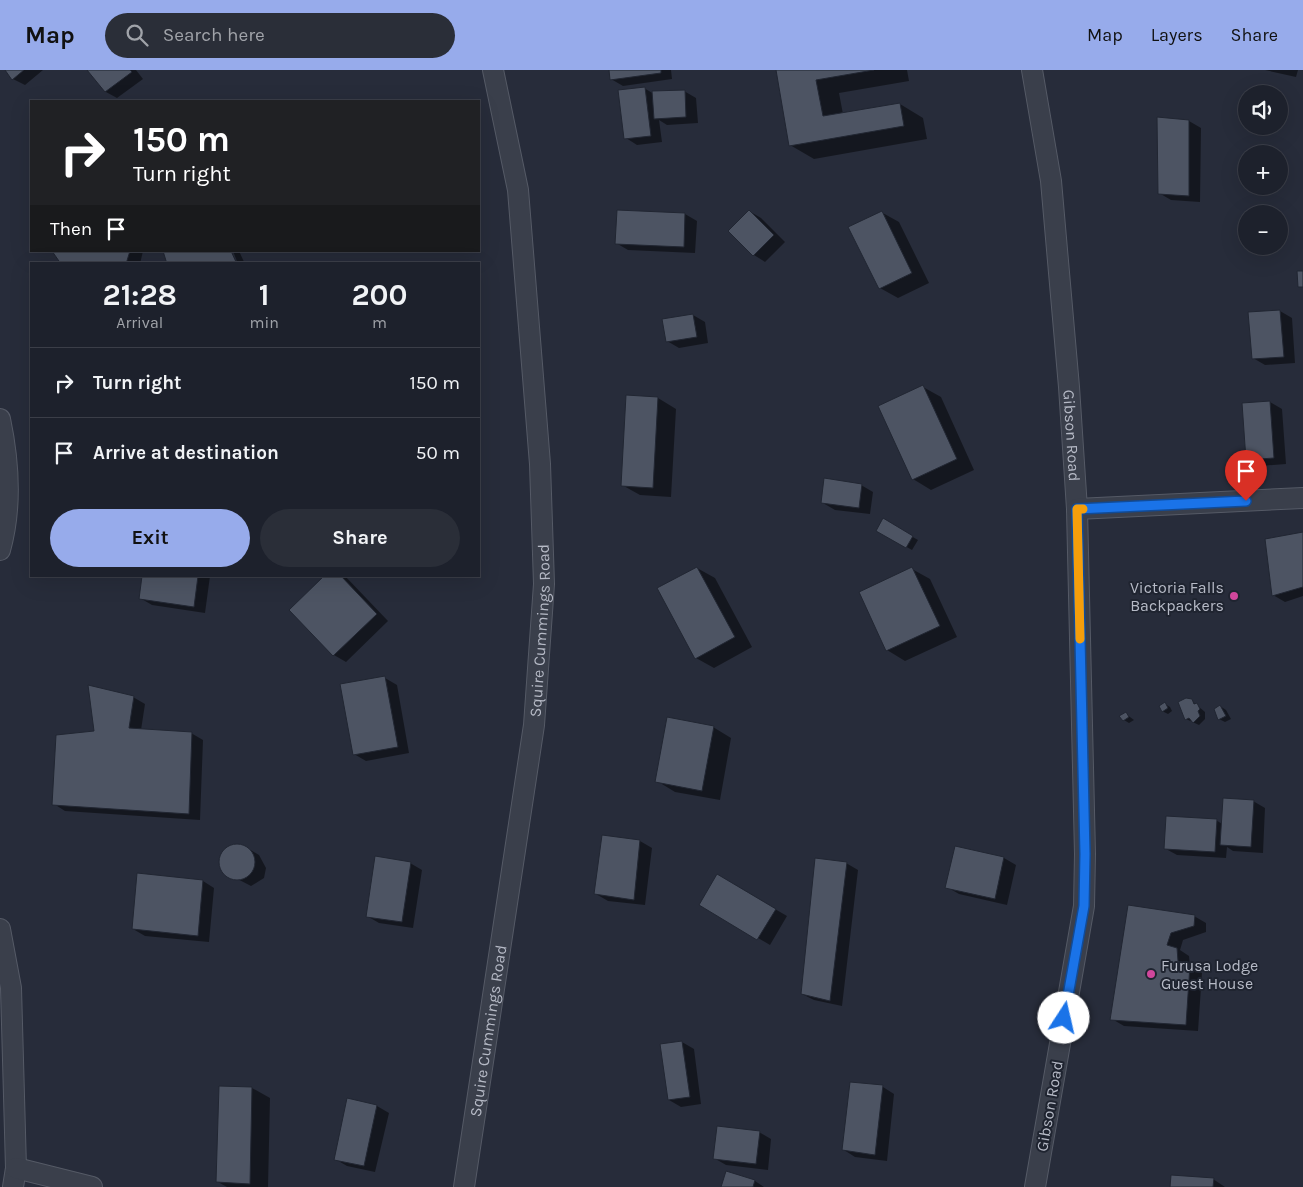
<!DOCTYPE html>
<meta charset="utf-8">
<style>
:root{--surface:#1d212c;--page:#2a2e38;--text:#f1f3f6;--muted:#a0a3a9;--line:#3b3e48;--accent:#97abeb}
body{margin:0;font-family:Karla,sans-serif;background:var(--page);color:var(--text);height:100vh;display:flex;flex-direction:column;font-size:19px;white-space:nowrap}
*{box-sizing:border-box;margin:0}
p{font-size:16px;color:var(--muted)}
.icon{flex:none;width:28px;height:28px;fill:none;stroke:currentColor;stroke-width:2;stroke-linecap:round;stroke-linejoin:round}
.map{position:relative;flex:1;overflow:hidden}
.panel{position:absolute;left:30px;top:192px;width:450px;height:315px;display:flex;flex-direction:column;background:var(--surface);border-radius:0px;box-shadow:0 5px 20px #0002,0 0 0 1px var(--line)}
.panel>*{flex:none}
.banner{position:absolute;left:30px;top:30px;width:450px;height:152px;border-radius:0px;box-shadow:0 5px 20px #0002,0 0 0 1px var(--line);background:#202124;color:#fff;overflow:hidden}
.tools{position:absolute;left:1238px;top:15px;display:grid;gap:10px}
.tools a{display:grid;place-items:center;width:50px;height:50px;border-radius:50%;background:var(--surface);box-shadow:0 5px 20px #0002,0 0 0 1px var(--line);font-size:25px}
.pin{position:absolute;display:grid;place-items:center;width:42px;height:42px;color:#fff;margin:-51px -21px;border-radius:50% 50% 50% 0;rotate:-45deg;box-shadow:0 0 5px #0007}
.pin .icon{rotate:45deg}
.me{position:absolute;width:55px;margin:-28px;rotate:10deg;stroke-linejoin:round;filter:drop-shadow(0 0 4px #0008)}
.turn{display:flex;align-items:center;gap:18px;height:105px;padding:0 20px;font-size:22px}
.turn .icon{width:65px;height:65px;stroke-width:2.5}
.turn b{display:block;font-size:35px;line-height:42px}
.then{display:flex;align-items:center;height:48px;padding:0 20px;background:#0003;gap:10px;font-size:19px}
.eta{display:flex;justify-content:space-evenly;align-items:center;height:85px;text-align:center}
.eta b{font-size:30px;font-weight:700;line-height:35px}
.button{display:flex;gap:10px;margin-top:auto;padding:10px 20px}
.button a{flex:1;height:58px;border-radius:30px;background:var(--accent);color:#111;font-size:20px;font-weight:700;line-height:58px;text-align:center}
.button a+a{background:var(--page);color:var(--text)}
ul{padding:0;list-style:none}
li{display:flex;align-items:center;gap:15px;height:70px;padding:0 20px;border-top:1px solid var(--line)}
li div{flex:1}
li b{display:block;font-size:19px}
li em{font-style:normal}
header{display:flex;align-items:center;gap:30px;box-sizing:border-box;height:70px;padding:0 25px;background:var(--accent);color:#111}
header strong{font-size:24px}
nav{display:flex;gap:28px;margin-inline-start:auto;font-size:18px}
.search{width:350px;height:45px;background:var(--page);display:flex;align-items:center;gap:12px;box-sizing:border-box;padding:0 18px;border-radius:28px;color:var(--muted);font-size:19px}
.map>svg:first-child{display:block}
</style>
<header>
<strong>Map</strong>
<div class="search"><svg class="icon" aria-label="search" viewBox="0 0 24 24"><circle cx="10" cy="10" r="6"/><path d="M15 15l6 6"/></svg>Search here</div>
<nav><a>Map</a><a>Layers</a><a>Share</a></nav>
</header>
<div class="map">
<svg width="1303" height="1117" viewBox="0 0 1303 1117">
<rect width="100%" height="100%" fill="#272c3a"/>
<path fill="#0007" d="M7 0H43L25 15 13 9Z
M89 0H136L143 9 117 28 106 22Z
M610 0H671L672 9 623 16 611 9Z
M777 0H907L909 11 839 23 843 44 900 34 923 48 927 69 814 89 790 75Z
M1265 0H1298L1296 7Z
M644 18 654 24 684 21 696 28 698 53 667 55 659 50 662 72 637 75 626 68Z
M1189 51 1201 58 1200 132 1171 130 1159 123Z
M749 141 761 148 785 172 765 192 754 185Z
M881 142 899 152 929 213 898 228 880 218Z
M685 144 697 151 695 183 628 180 616 173Z
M54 181H143L140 194H62Z
M233 181H239L245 194H238Z
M1280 241 1292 248 1295 293 1265 295 1253 288 1249 243Z
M693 245 705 252 708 273 679 278 667 271Z
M923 317 941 327 974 400 931 420 913 409Z
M658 328 676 339 671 427 640 425 622 415Z
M1270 332 1282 339 1286 394 1259 396 1247 389Z
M861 415 873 422 870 444 835 440 823 433Z
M883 450 918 470 912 480 877 460Z
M1303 463V526L1285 532 1273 525Z
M697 498 715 508 752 577 714 598 696 588Z
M912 499 930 509 957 567 905 591 887 580Z
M143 506H210L205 543 152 535 140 528Z
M326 506H345L388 551 346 592 334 585Z
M385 608 397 615 409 683 366 691 354 684Z
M133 627 145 634 141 660 191 663 203 670 200 750 65 741 54 734 95 662Z
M1191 630 1205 642V649L1199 655 1186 649Z
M1165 634 1170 637 1172 641 1168 644 1162 641Z
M1220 636 1226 640 1231 649 1225 652 1219 649Z
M1126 644 1134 650 1129 653 1124 650Z
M713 657 731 668 720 730 675 722 657 711Z
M1253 731 1265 738 1263 783 1233 781 1227 777 1226 788 1177 785 1166 779 1216 750 1222 754Z
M603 766 640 771 652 778 645 835 608 831 596 824Z
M231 776 247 778 259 785 266 798 264 808 251 816 224 802 220 793 223 782Z
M1004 788 1016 795 1007 835 959 824 947 817Z
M410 793 422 800 413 858 379 853 367 846Z
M846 793 858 800 842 936 814 930 802 924Z
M718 806 787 846 770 875 701 834Z
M203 811 214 818 209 872 145 866 133 859Z
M1129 836 1194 846 1206 853V862L1183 870 1180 880 1189 886 1190 896 1202 903 1198 961 1124 956 1112 949Z
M682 972 694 979 701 1034 681 1037 669 1030Z
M883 1017 894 1024 887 1091 855 1087 844 1080Z
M252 1018 270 1028 268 1117H227L218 1112Z
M348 1030 377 1036 389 1043 375 1102 347 1096 335 1089Z
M759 1062 771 1069 768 1100 726 1095 714 1088Z
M1213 1109 1225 1117H1171Z
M755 1111 764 1117H723Z"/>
<path fill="#4d5463" stroke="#212632" d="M5 0H24L12 10Z
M87 0H130L132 2 105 22Z
M609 0H661V3L610 10Z
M776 0H874L816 10 823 46 900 33 904 56 789 76Z
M645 17 651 66 624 69 618 20Z
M685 20 686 47 654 49 652 21Z
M1157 47 1189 50V126L1158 124Z
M617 140 685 143 684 177 615 174Z
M749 140 774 165 753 186 728 161Z
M882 141 912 203 879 219 848 157Z
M52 181H130L126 194H61Z
M163 181H231L237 194H167Z
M1297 201H1303V217H1298Z
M1280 240 1284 287 1252 289 1248 242Z
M693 244 697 267 666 272 662 249Z
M923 315 957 389 912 410 878 336Z
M626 325 658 327 653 418 621 416Z
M1270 331 1274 388 1246 390 1242 333Z
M824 408 862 414 859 438 821 433Z
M883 448 913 466 906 478 876 461Z
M1303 462V517L1272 526 1265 469Z
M697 497 735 567 695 589 657 518Z
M912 497 940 556 886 581 859 522Z
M142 506H198L194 537 139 529Z
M324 506H341L377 544 333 586 289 540Z
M385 606 398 677 353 685 340 614Z
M88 615 134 626 129 658 192 662 189 744 52 735 56 665 94 661Z
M1186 628 1192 629 1194 634 1197 633 1200 639 1198 641 1200 646 1193 653 1189 648 1185 650 1178 632Z
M1165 632 1168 638 1162 642 1159 636Z
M1220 635 1226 646 1218 650 1214 639Z
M1126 642 1129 647 1123 651 1119 646Z
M667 647 714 656 702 721 655 712Z
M1223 728 1254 730 1251 777 1220 775Z
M1166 746 1217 749 1215 782 1164 779Z
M602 765 640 770 634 830 594 824Z
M219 792a18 18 0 1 1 36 0a18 18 0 1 1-36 0Z
M955 776 1004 787 995 829 945 818Z
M375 786 411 792 402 852 366 847Z
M815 788 847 792 830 931 801 924Z
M137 803 203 810 198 866 132 859Z
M717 804 776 839 757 870 699 835Z
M1128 835 1195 845 1194 856 1171 863 1167 875 1177 878 1178 891 1190 895 1186 955 1110 950Z
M682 971 690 1027 668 1030 660 974Z
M850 1012 883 1015 875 1085 842 1080Z
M219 1016 252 1017 250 1114 216 1112Z
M347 1028 377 1035 364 1096 334 1090Z
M717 1056 760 1061 756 1094 713 1089Z
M726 1101 755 1110 753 1117H721Z
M1171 1105 1214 1108 1213 1117H1170Z"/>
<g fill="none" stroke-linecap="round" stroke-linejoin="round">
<g stroke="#555a66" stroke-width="22">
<g id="street">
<path id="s1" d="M1032 0 1051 111 1069 317 1077 439 1085 784 1084 836 1035 1117"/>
<path d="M0 349C9 392 12 437 0 480"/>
<path d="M1077 439 1303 428"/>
<path d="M0 859 11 918 16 1098 13 1117"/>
<path d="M16 1098 92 1117"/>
<path id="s2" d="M464 1117 534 655 544 514 540 394 518 120 493 0"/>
</g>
</g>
<use href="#street" stroke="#3a3f4b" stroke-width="20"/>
</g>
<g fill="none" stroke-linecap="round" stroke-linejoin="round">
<g stroke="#114b97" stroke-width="12">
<path id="route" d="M1064 948 1084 836 1085 784 1077 439 1246 431"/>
</g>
<use href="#route" stroke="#1a73e8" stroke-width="9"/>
<path stroke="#f59e0b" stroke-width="9" d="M1080 569 1077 439H1083"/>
</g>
<g fill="#d1479c" stroke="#1f2430" stroke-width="2">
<circle cx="1234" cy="526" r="5"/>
<circle cx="1151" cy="904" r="5"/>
</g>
<g text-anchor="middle" stroke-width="4" stroke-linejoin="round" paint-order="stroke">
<g font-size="16" fill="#b6bac6" stroke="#1f2430">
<text dy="6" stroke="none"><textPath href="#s1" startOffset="368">Gibson Road</textPath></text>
<text dy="6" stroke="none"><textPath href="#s2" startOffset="562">Squire Cummings Road</textPath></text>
<text dy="6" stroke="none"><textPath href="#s2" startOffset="158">Squire Cummings Road</textPath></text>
<text transform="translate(1049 1036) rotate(-80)" y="6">Gibson Road</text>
</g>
<g font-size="16" fill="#b6bac6" stroke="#1f2430" text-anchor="end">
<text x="1224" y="523">Victoria Falls<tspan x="1224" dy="18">Backpackers</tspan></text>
<text x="1161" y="901" text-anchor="start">Furusa Lodge<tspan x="1161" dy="18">Guest House</tspan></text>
</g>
</g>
</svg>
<div class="tools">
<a><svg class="icon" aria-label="sound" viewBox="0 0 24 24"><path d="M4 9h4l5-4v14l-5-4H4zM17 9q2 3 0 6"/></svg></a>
<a>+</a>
<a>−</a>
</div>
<div class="pin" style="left:1246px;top:431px;background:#d93025"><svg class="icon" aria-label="arrive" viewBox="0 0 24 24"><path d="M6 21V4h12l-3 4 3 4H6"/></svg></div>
<svg class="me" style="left:1064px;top:948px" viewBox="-20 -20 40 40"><circle r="19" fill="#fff"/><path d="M0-13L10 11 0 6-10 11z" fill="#1a73e8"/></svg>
<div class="banner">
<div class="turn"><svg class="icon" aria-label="right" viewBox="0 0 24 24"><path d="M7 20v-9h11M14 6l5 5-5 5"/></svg><div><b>150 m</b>Turn right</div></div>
<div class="then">Then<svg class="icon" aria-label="arrive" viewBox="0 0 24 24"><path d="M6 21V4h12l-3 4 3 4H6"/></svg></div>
</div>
<section class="panel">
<div class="eta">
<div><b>21:28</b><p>Arrival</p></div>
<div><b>1</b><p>min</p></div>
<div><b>200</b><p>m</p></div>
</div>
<ul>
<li><svg class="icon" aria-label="right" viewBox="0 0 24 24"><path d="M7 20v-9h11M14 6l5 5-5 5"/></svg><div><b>Turn right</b></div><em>150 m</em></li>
<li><svg class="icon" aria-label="arrive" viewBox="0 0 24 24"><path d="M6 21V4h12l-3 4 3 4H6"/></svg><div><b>Arrive at destination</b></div><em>50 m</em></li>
</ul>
<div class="button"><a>Exit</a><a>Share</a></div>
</section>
</div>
